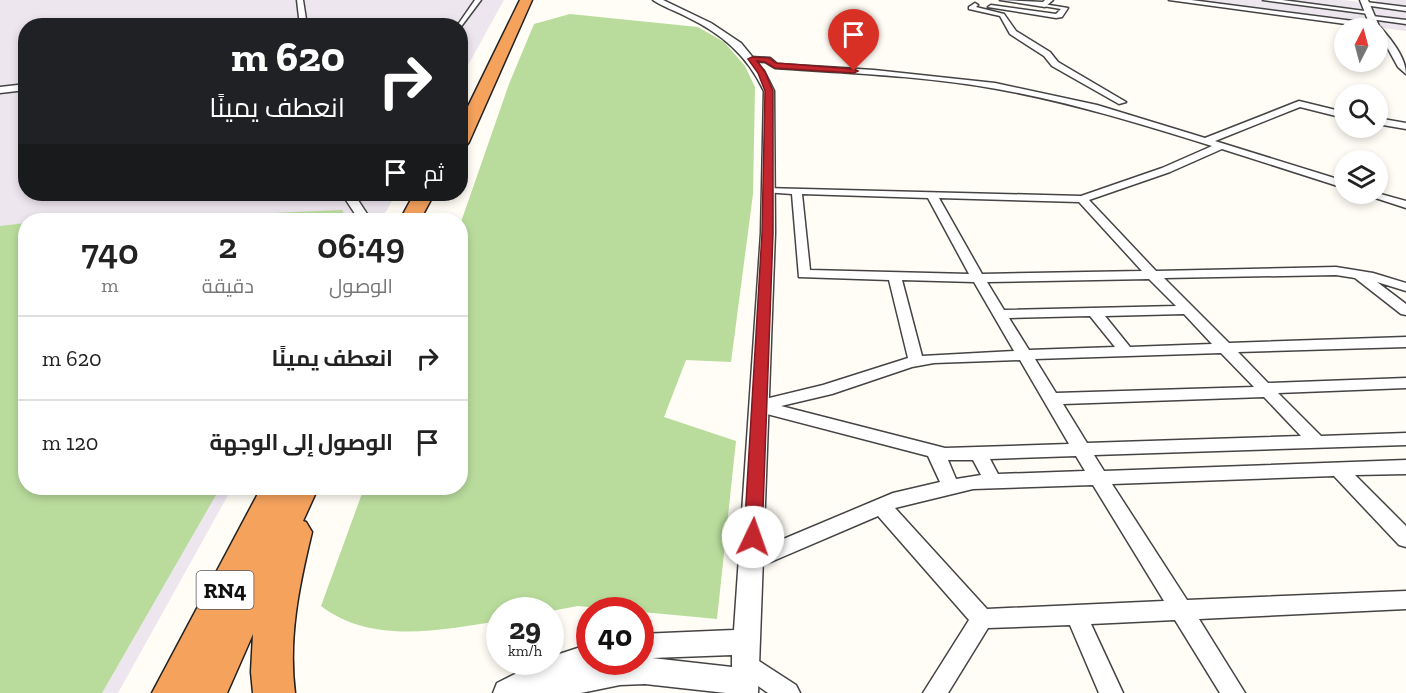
<!DOCTYPE html>
<html lang="ar">
<meta charset="utf-8">
<style>
:root{--surface:#fff;--page:#f6f6f6;--text:#222;--muted:#767676;--line:#e0e0e0}
body{margin:0;font-family:"Zilla Slab",Cairo,serif;background:var(--page);color:var(--text);direction:rtl;height:100vh;display:flex;flex-direction:column;font-size:22px;white-space:nowrap}
*{box-sizing:border-box;margin:0}
p{font-size:20px;color:var(--muted)}
.icon{flex:none;width:33px;height:33px;fill:none;stroke:currentColor;stroke-width:2;stroke-linecap:round;stroke-linejoin:round}
.map{position:relative;flex:1;overflow:hidden;direction:ltr}
.side{position:absolute;left:18px;top:213px;width:450px;height:282px;display:flex;flex-direction:column;background:var(--surface);border-radius:24px;box-shadow:0 3px 9px #0003;direction:rtl}
.side>*{flex:none}
.banner{position:absolute;left:18px;top:18px;width:450px;height:183px;border-radius:24px;box-shadow:0 3px 9px #0003;direction:rtl;background:#202124;color:#fff;overflow:hidden}
.needle{width:39px;rotate:6deg}
.tools{position:absolute;left:1334px;top:18px;display:grid;gap:12px}
.tools a{display:grid;place-items:center;width:54px;height:54px;border-radius:50%;background:var(--surface);box-shadow:0 3px 9px #0003;font-size:30px}
.speed{position:absolute;left:486px;top:597px;display:flex;gap:12px;font-size:30px;font-weight:700;text-align:center}
.speed>*{display:grid;place-content:center;width:78px;height:78px;border-radius:50%;background:var(--surface);box-shadow:0 3px 9px #0003;line-height:1}
.speed small{font-size:15px;font-weight:400}
.speed .limit{border:9px solid #d22;background:#fff;color:#111}
.pin{position:absolute;display:grid;place-items:center;width:51px;height:51px;color:#fff;margin:-62px -26px;border-radius:50% 50% 50% 0;rotate:-45deg;box-shadow:0 0 6px #0007}
.pin .icon{rotate:45deg}
.me{position:absolute;width:66px;margin:-33px;rotate:3deg;stroke-linejoin:round;filter:drop-shadow(0 0 4px #0008)}
.turn{display:flex;align-items:center;gap:21px;height:126px;padding:0 24px;font-size:27px}
.turn .icon{width:78px;height:78px;stroke-width:2.5}
.turn b{display:block;font-size:42px;line-height:51px}
.then{display:flex;align-items:center;height:57px;padding:0 24px;background:#0003;gap:12px;font-size:22px}
.eta{display:flex;justify-content:space-evenly;align-items:center;height:102px;text-align:center}
.eta b{font-size:36px;font-weight:600;line-height:42px}
ul{padding:0;list-style:none}
li{display:flex;align-items:center;gap:18px;height:84px;padding:0 24px;border-top:2px solid var(--line)}
li div{flex:1}
li b{display:block;font-size:22px}
li em{font-style:normal}
.map>svg:first-child{display:block}
</style>
<div class="map">
<svg width="1406" height="693" viewBox="0 0 1406 693">
<rect width="100%" height="100%" fill="#fffdf5"/>
<path fill="#eee6ef" d="M0 0H504L461 78 460 26H26V194H396L381 220H26V488H232L118 693H0Z
M1168 0H1343L1377 4 1376 0H1406V31Z"/>
<path fill="#b9dc9c" d="M570 14 698 27 724 42 745 66 755 87 753 194 731 362 686 360 664 417 736 441 717 619 578 606 551 611 500 610 499 621C441 630 372 645 321 606L364 488H460L461 222 509 84 534 24Z
M342 210 348 220H42L87 214 159 218Z
M25 223 26 488H220L102 693H0V226Z"/>
<g fill="none" stroke-linecap="round" stroke-linejoin="round">
<g stroke="#444" stroke-width="3">
<path id="minor" d="M297 0H303L307 26H300Z
M475 0H481L460 28V26H457Z
M1263 0H1282L1372 12 1369 14Z
M1366 2 1406 7V11L1364 5Z
M975 3 978 5 976 7 1004 14 1016 31 1050 52 1058 62 1126 102 1119 104 1052 66 1044 56 1010 34 1000 16 969 9V7Z
M1043 4 1068 8 1062 17 1056 18 988 7 991 5 1056 14 1061 9 1043 6Z
M1372 16 1406 20V24L1370 19Z
M1376 27H1380C1391 39 1406 58 1406 74L1398 67Z
M751 57 770 58 777 64 874 70 995 83 1097 105 1205 138 1299 101 1344 112V118L1300 107 1215 141 1344 181V188L1222 149 1170 172 1089 200 1156 271 1336 267 1373 273 1406 283V291L1377 282 1406 304V315L1401 314 1355 278 1336 275 1164 278 1229 343 1406 337V347L1238 352 1268 383 1406 378V388L1278 393 1321 436 1406 433V445L1094 455 1104 471 1406 460V474L1355 475 1406 526V547L1399 545 1334 476 1112 484 1187 600 1406 591V609L1199 619 1245 693H1220L1175 620 1091 624 1123 693H1099L1070 625 988 628 948 693H923L969 620 878 516 759 567 752 569 745 567 742 561 745 555 893 493 940 482 928 456 755 411 751 406 753 402 823 385 908 358 889 280 799 277 792 194 764 192V188L1081 196 1162 168 1212 146C1141 124 1070 102 997 89 924 76 849 73 775 68L765 62 748 61V57ZM802 194 928 198 969 274 810 270ZM939 198 1079 202 1142 271 982 274ZM1149 279 1176 306 1004 310 987 282ZM902 280 974 282 1014 351 922 356ZM1184 314 1212 344 1130 347 1105 316ZM1090 316 1115 347 1029 350 1009 318ZM1221 353 1254 387 1056 393 1035 359ZM1020 360 1069 444 945 448 781 406 832 394 912 367 934 363ZM1264 397 1301 436 1087 443 1063 404ZM1076 456 1085 471 998 474 990 459ZM948 460H973L981 475 956 479ZM1093 485 1164 601 987 609 895 508 973 489Z
M26 84V90L0 93V87Z
M1377 118 1406 123V129L1377 124Z
M1377 193 1406 201V208L1363 194Z
M346 194H356V197L371 220H359L344 197Z
M745 652 796 685 800 693H768L737 671 734 663 737 655Z"/>
</g>
<g stroke="#444" stroke-width="3">
<path id="tertiary" d="M653 0H663L711 23 741 43 764 71 774 91 775 233 758 693H726L645 684 620 685 581 693H493L497 683 539 662H550V657L590 644V662H640V634L734 630 761 233 764 91C747 55 722 34 687 17 676 11 663 7 653 0ZM732 655V667L652 658Z
M1000 0 1043 2 1045 0H1053L1045 7Z
M1169 0H1191L1369 23 1360 0H1368L1379 26 1375 28Z"/>
</g>
<g stroke="#222" stroke-width="3">
<path id="motorway" d="M520 0H532L469 142 466 146 460 147V123Z
M414 194H434L420 220H400Z
M261 488H318L303 521 306 522 312 532C299 586 288 638 295 693H253L251 672 253 634 227 693H152Z"/>
</g>
<use href="#minor" fill="#fff" fill-rule="evenodd"/>
<use href="#tertiary" fill="#fff" fill-rule="evenodd"/>
<use href="#motorway" fill="#f5a25d" fill-rule="evenodd"/>
</g>
<path fill="#c4262e" stroke="#7f191e" stroke-width="1.5" d="M752 57 769 58 776 63 854 69 858 71 854 73 775 68 765 62 757 61 765 72 773 91V233L762 537 759 542 753 544 746 542 744 537 762 233 765 91 758 73 748 59Z"/>
<g text-anchor="middle" stroke-width="6" stroke-linejoin="round" paint-order="stroke">
<rect fill="#fff" stroke="#585858" stroke-width="1.5" x="196.5" y="571" width="57" height="38" rx="4.5"/>
<g font-size="22" font-weight="bold" fill="#111">
<text x="225" y="598">RN4</text>
</g>
</g>
</svg>
<div class="tools">
<a><svg class="needle" viewBox="-14 -14 28 28"><path d="M0-13l5 13h-10z" fill="#e53935"/><path d="M0 13l5-13h-10z" fill="#767676"/></svg></a>
<a><svg class="icon" aria-label="search" viewBox="0 0 24 24"><circle cx="10" cy="10" r="6"/><path d="M15 15l6 6"/></svg></a>
<a><svg class="icon" aria-label="layers" viewBox="0 0 24 24"><path d="M12 4l9 5-9 5-9-5zM3 14l9 5 9-5"/></svg></a>
</div>
<div class="speed"><div>29<small>km/h</small></div><div class="limit">40</div></div>
<div class="pin" style="left:854px;top:71px;background:#d93025"><svg class="icon" aria-label="arrive" viewBox="0 0 24 24"><path d="M6 21V4h12l-3 4 3 4H6"/></svg></div>
<svg class="me" style="left:753px;top:537px" viewBox="-20 -20 40 40"><circle r="19" fill="#fff"/><path d="M0-13L10 11 0 6-10 11z" fill="#c4262e"/></svg>
<div class="banner">
<div class="turn"><svg class="icon" aria-label="right" viewBox="0 0 24 24"><path d="M7 20v-9h11M14 6l5 5-5 5"/></svg><div><b>620 m</b>انعطف يمينًا</div></div>
<div class="then">ثم<svg class="icon" aria-label="arrive" viewBox="0 0 24 24"><path d="M6 21V4h12l-3 4 3 4H6"/></svg></div>
</div>
<section class="side">
<div class="eta">
<div><b>06:49</b><p>الوصول</p></div>
<div><b>2</b><p>دقيقة</p></div>
<div><b>740</b><p>m</p></div>
</div>
<ul>
<li><svg class="icon" aria-label="right" viewBox="0 0 24 24"><path d="M7 20v-9h11M14 6l5 5-5 5"/></svg><div><b>انعطف يمينًا</b></div><em>620 m</em></li>
<li><svg class="icon" aria-label="arrive" viewBox="0 0 24 24"><path d="M6 21V4h12l-3 4 3 4H6"/></svg><div><b>الوصول إلى الوجهة</b></div><em>120 m</em></li>
</ul>
</section>
</div>
